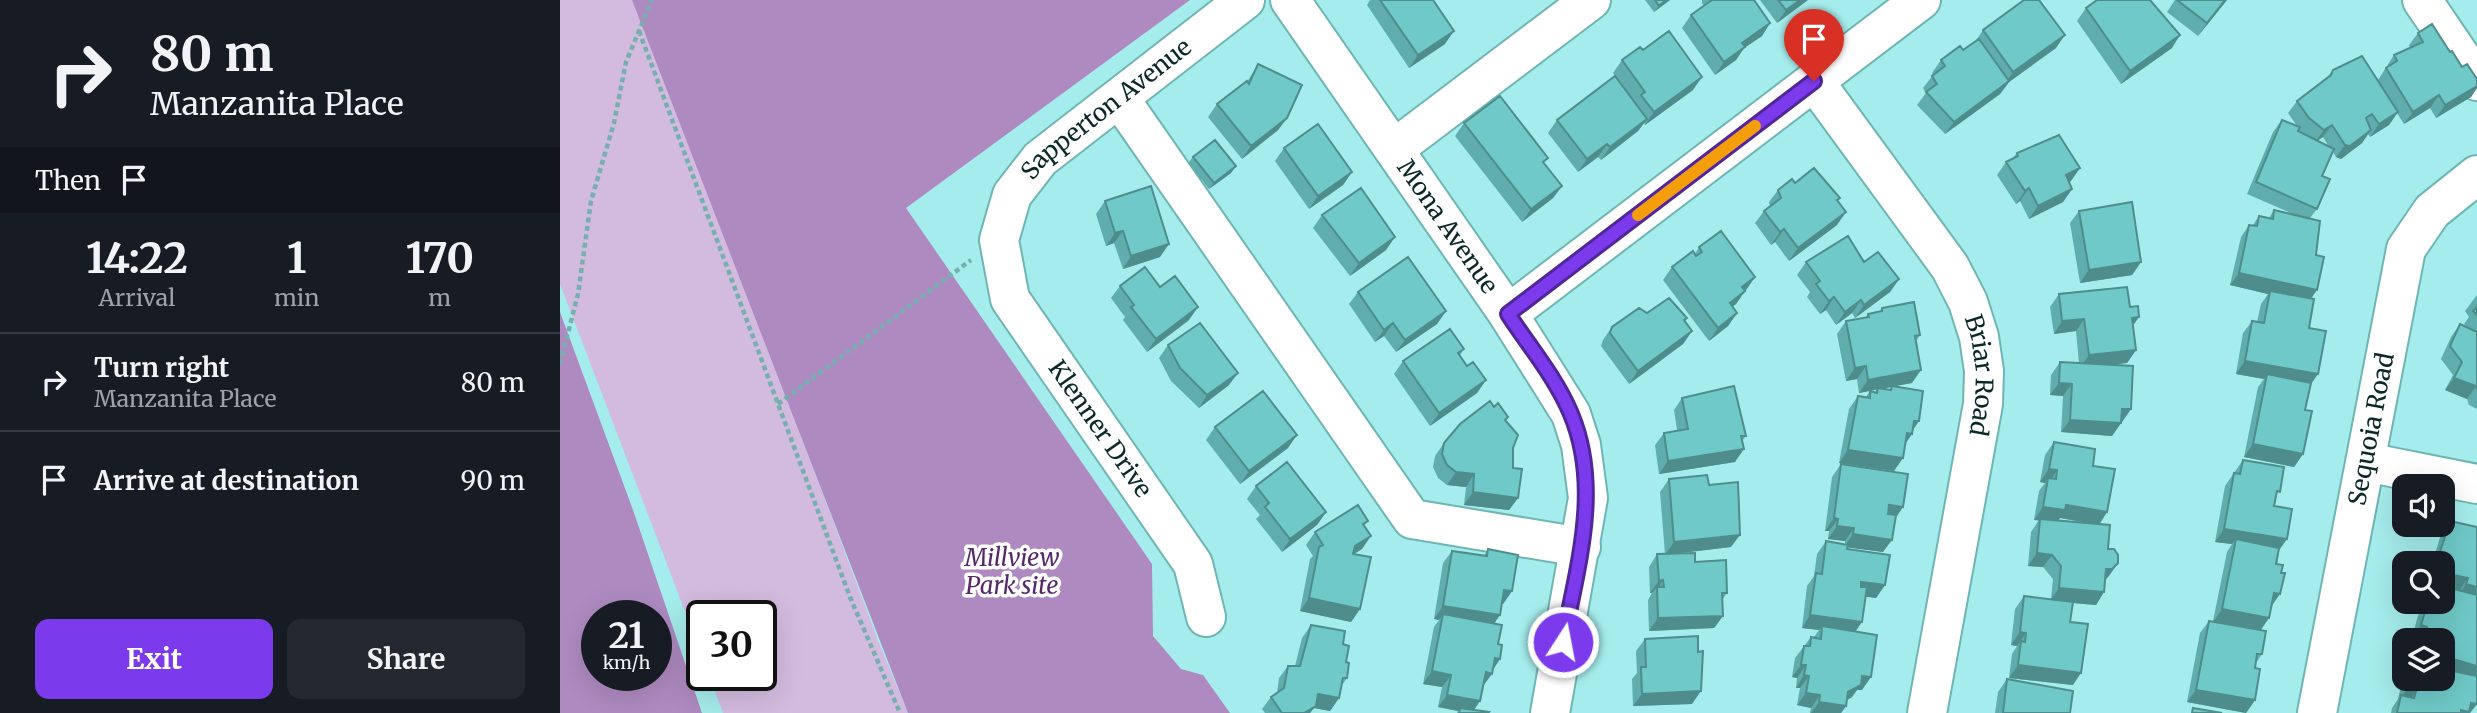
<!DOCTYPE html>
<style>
:root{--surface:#171b24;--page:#242831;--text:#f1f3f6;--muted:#9ea1a6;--line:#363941;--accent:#7c3aed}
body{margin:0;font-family:Merriweather,serif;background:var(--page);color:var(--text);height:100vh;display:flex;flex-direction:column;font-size:26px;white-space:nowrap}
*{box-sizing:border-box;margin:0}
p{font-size:23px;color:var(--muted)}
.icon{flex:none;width:38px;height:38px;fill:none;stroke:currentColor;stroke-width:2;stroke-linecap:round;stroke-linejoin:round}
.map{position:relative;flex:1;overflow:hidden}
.drawer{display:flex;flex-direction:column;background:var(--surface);width:560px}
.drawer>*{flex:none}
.top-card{background:#171b24;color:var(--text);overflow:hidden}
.fabs{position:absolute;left:1832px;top:474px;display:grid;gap:14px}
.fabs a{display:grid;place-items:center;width:63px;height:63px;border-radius:14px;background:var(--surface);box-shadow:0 7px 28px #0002;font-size:35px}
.speed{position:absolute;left:21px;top:600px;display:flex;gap:14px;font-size:35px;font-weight:700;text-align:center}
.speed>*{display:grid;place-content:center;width:91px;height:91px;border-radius:50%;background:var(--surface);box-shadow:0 7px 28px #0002;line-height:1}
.speed small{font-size:18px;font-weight:400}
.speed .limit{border:4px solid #111;border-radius:10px;background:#fff;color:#111}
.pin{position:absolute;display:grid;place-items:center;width:60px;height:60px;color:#fff;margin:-72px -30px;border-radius:50% 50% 50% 0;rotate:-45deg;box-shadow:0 0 7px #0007}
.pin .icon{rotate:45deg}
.me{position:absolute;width:77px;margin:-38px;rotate:11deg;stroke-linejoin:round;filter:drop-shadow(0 0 5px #0008)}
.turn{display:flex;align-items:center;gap:24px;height:147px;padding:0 35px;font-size:32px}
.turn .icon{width:91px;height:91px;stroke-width:2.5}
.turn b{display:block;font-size:49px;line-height:60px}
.then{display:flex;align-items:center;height:66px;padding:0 35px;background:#0003;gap:14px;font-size:26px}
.eta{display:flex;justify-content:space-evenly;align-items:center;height:119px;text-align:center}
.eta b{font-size:42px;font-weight:700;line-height:49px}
.primary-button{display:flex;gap:14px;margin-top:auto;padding:14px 35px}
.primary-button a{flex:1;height:80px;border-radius:14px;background:var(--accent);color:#fff;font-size:28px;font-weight:700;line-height:80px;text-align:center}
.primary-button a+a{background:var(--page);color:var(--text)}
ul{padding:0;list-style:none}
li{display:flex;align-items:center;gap:21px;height:98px;padding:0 35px;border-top:2px solid var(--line)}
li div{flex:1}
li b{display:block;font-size:26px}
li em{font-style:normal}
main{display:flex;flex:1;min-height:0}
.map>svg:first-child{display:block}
</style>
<main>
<section class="drawer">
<div class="top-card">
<div class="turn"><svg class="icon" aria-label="right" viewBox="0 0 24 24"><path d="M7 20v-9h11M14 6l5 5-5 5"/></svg><div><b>80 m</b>Manzanita Place</div></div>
<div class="then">Then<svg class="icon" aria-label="arrive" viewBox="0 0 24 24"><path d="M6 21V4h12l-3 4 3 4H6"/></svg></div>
</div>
<div class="eta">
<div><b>14:22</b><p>Arrival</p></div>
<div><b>1</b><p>min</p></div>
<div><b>170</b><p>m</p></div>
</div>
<ul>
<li><svg class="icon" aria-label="right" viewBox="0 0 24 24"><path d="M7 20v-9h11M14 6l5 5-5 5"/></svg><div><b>Turn right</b><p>Manzanita Place</p></div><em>80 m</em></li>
<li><svg class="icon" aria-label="arrive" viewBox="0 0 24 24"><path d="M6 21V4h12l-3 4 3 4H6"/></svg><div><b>Arrive at destination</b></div><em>90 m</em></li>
</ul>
<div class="primary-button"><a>Exit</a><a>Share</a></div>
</section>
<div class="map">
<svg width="1917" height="713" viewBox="0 0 1917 713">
<rect width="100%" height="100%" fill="#a5edec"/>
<path fill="#d3bbdf" d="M0 0H77L319 643 348 713H163L149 676H201V616H142V656L0 284Z"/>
<path fill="#ae8ac0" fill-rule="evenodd" d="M72 0H630L346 208 592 564 593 636 621 669 643 675 670 713H348Z
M0 312 73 510 142 713H0ZM37 616H96V676H37Z"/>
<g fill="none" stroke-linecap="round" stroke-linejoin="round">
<g stroke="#6fb5b4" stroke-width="42">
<g id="minor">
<path id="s1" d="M730 0 948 314 1011 414 1021 445 1028 498 990 713"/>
<path d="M1862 0 1917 81"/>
<path id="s2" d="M1254 81 1390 267 1408 302 1419 337 1424 371 1423 404 1367 713"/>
<path d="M560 99 852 519 1021 547"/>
<path d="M834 149 1031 0"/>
<path d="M948 314 1361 0"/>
<path d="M1806 462 1917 484"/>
<path id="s3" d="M646 617 633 564 450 299 439 240 452 195 480 159 685 0"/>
<path id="s4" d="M1757 713 1846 249 1872 211 1917 175"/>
</g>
</g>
<path stroke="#75b0af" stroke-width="4.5" stroke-dasharray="5 3.5" stroke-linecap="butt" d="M79 31 290 597 340 713
M0 364 18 294 31 201 54 123 66 62 92 0
M218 404 411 260"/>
<use href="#minor" stroke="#fff" stroke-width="38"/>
</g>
<path fill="#5fadac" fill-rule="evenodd" d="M810 0H873L885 44 849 68 807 5Z
M1085 0H1110L1094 12Z
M1142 0H1194L1210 23 1202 36 1184 48 1176 60 1155 75 1122 28 1131 15 1144 6 1142 3Z
M1200 0H1248L1217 23Z
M1615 0H1667L1638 36 1607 12Z
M1526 8 1612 48 1561 84 1517 21Z
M1423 30 1496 48 1449 82 1440 94 1385 134 1357 105 1366 93 1363 88 1373 75 1372 73 1381 60 1403 50 1415 42Z
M1858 33 1890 52 1902 67 1917 79V88L1911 97 1876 118 1870 108 1844 124 1837 113 1829 125 1810 137 1808 134 1802 143 1781 159 1776 157 1773 152 1762 176 1757 209 1750 218 1751 299 1749 328 1750 385 1745 410 1743 454 1734 467 1684 457 1698 387 1704 379 1676 374 1683 333 1692 321 1697 322 1701 304 1708 294 1670 285 1681 237 1689 225H1693L1699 216 1709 218 1714 210 1733 214 1687 194 1713 132 1722 120 1737 126 1728 113 1737 101 1767 78 1773 70 1818 80 1834 55 1850 48 1849 45ZM1763 137 1769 147 1757 141Z
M1083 50 1133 90 1085 125 1084 123 1078 131 1041 160 1038 157 1018 172 988 133 997 120 1057 80 1053 73 1062 60Z
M698 64 727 118 718 130 682 159 648 117 657 104 687 82Z
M904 123 984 163 1002 186 993 198 962 222 895 136Z
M724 148 792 172 783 185 749 209 715 161Z
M1457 153 1511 181 1509 182 1512 189 1503 202 1469 219 1460 201 1456 204 1437 175 1446 162 1452 159Z
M633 157 671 173 649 189 628 163Z
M1235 183 1278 201 1277 225 1229 261 1215 242 1211 245 1195 223 1204 211 1210 206 1209 202 1218 190Z
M545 201 600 257 563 269 554 243 546 246 536 214Z
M1519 211 1581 262 1572 275 1520 283 1510 223Z
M762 215 826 250 790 276 753 228Z
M1139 247 1195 277 1176 304 1173 306 1177 313 1168 326 1149 341 1103 280 1112 267 1135 254Z
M1246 262H1304L1339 279 1330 292 1295 318 1292 313 1276 325 1266 310 1260 314 1247 297 1250 292 1237 275Z
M560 286 600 287 629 320 587 352 563 320 565 317 551 298Z
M798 292 886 311 877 324 836 352 824 336 815 342 789 304Z
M1499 294 1570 307 1579 317 1573 325 1576 350 1567 363 1548 365 1571 409 1552 436 1501 432 1503 396 1490 395 1491 375 1500 362 1519 363 1516 331 1494 334 1490 307Z
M1917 295V409L1909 405 1907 399 1885 390 1893 375 1881 359 1891 337 1900 324 1908 328 1904 324 1909 317 1905 311Z
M1322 308 1360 335 1356 341 1352 383 1334 386 1359 421 1353 430 1352 434 1345 444 1334 471 1279 463 1289 409 1298 396 1306 397 1310 391 1315 392 1317 389 1299 393 1297 379 1286 381 1277 334 1286 321 1305 318 1308 314 1319 312ZM1332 387 1330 390 1321 389Z
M1087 313 1127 318 1125 321 1132 331 1123 344 1069 384 1041 346 1043 340 1052 327Z
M608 345 669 385 639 408 611 381 599 358Z
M904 349 900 355 907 366 926 380 917 393 870 426 834 374 843 361Z
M1122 398 1186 436 1182 441 1175 462 1099 474 1095 445 1104 433 1117 430 1114 410Z
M946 421 953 448V468L958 498 949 510 904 505 906 487 887 485 878 478 873 467 875 456 884 443Z
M655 427 728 448 680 484 646 440Z
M1494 442 1533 466 1547 512 1539 524 1548 549 1558 563 1545 580 1544 592 1536 605 1513 603 1510 622 1513 685 1449 678 1452 654 1457 646 1451 645 1455 609 1464 596 1491 599 1493 579 1483 567 1468 566 1471 532 1479 520H1474L1479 491 1485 483 1480 482 1485 455ZM1500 518 1531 523 1498 520Z
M1683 460 1715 498 1714 506 1719 551 1711 607 1709 618 1700 630 1702 654 1696 663 1695 668V700L1686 713 1627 702 1640 633 1649 621H1653L1667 552 1672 544 1655 542 1665 486Z
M1281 464 1343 507 1335 519 1323 552 1287 547V549L1325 585 1316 598 1306 596 1296 631 1302 690H1297L1292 697 1287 700 1286 706 1281 713H1250L1251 708 1237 705 1240 688H1236L1237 678 1232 677 1235 658 1251 637H1254L1259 630 1242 628 1247 586 1254 576 1257 554 1266 541 1285 544V541L1268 539 1269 531H1265L1272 477Z
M1109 479 1149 485 1171 547 1110 554 1135 562 1167 593 1162 600 1163 616 1154 628 1089 631 1088 600 1092 593H1090L1089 567 1097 554H1105L1100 492Z
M696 486 766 512 757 525 722 552 696 519 700 515 687 499Z
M808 521 804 526 802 549 794 554 800 609 791 622 740 611 750 559 753 556 746 545 755 532Z
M1890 521 1917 527V704L1910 713H1831L1832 708 1838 699 1844 673V679H1883V640H1858V639L1852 637 1862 602H1883V564H1872L1881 534Z
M928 549 952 591 943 604H942L935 623 940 659 923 686 914 710 928 713H897L898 711 878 707 882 687 863 684 874 627 879 620 874 619 883 563 892 551 924 556Z
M751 625 783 644 786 662 787 678 782 685 779 698 770 711 754 708 750 713H705L702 709 711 697 717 693 719 678 728 666H735L742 638Z
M1085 639 1132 704 1073 706 1072 679 1077 673 1076 651Z
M1447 679 1510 713H1435L1438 692Z"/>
<path fill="#4e8d8c" d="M1106 0H1110L1094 12 1099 6Z
M1240 0H1248L1217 23 1226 10Z
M1665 0H1667L1638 36 1647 23Z
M1210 23 1202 36 1184 48 1176 60 1155 75 1164 62 1182 43Z
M894 31 885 44 849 68 858 55Z
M1505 35 1496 48 1449 82 1440 94 1385 134 1394 122 1445 84 1453 72Z
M1620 35 1612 48 1561 84 1570 71Z
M1142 77 1133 90 1085 125 1094 112Z
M1917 86V88L1911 97 1876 118 1885 105Z
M1879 95 1870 108 1844 124 1853 112Z
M1838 112 1829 125 1810 137 1819 124Z
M727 118 718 130 682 159 691 146Z
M1087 119 1078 131 1041 160 1050 147Z
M1772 125 1763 137 1755 142 1764 130Z
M1811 130 1802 143 1781 159 1776 157 1785 145Z
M1047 144 1038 157 1018 172 1027 159Z
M676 166 671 173 649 189 654 183Z
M1520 168 1511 181 1497 188 1506 175Z
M792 172 783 185 749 209 758 196Z
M1002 186 993 198 962 222 971 209Z
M1469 188 1460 201 1456 204 1465 191Z
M1512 189 1503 202 1469 219 1478 206Z
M1286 212 1277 225 1229 261 1238 248Z
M1224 229 1215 242 1211 245 1220 232Z
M563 231 554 243 546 246 555 233Z
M835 237 826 250 790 276 799 263Z
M609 244 600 257 563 269 571 256Z
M1581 262 1572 275 1520 283 1529 270Z
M1679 273 1757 290 1748 303 1710 291 1708 294 1670 285Z
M1195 277 1186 290 1173 300 1182 287Z
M1339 279 1330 292 1295 318 1304 305Z
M1185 291 1176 304 1161 315 1170 303Z
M1274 297 1266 310 1260 314 1269 301Z
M1301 300 1292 313 1276 325 1285 312Z
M638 307 629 320 587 352 596 339Z
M886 311 877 324 836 352 845 340Z
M1177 313 1168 326 1149 341 1158 328Z
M1579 317 1570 330 1572 318Z
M1524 319 1516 331 1494 334 1502 321Z
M833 323 824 336 815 342 824 330Z
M1132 331 1123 344 1069 384 1078 371Z
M1576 350 1567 363 1520 368 1529 355Z
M1685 361 1758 374 1749 387 1707 374 1704 379 1676 374Z
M1306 366 1297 379 1286 381 1295 368Z
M1361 370 1352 383 1299 393 1308 380Z
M678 373 669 385 639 408 647 395Z
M1894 378 1916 386 1907 399 1885 390Z
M926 380 917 393 870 426 879 413Z
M1499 383 1512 384 1503 396 1490 395Z
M1562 409H1571L1562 422Z
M1510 420 1561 423 1552 436 1501 432Z
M1354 421H1359L1350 434H1352L1343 447 1338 446Z
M737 435 728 448 680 484 689 471Z
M1693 444 1743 454 1734 467 1684 457Z
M1184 449 1175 462 1099 474 1108 461Z
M1288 450 1343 458 1334 471 1279 463Z
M1489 469 1497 470 1489 483 1488 478 1485 483 1480 482Z
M896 472 914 474 906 487 887 485Z
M913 492 958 498 949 510 904 505Z
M1329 505 1343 507 1334 520 1320 518Z
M1506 505 1547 512 1539 525 1500 518 1496 523 1474 520 1483 507Z
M766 512 757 525 722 552 730 539Z
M1274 518 1278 519 1269 531H1265Z
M1277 526 1294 528 1285 541 1268 539Z
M1664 529 1727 539 1718 552 1676 539 1672 544 1655 542Z
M1293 534 1332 540 1323 552 1284 547Z
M1180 535 1171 547 1105 555 1114 542Z
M811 536 802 549 786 559 795 546Z
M1477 553 1492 555 1483 567 1468 566Z
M1558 563 1549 576 1543 582 1546 569Z
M1883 573 1908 578 1899 591 1883 587Z
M1103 580 1097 590V587L1092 593H1090L1099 581Z
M1301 582 1325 585 1316 598 1292 595Z
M1906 584 1917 587V601L1897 597Z
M1499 588 1544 592 1536 605 1490 601Z
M944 590 952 591 943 604 935 603Z
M1714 593 1720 594 1711 607 1705 606Z
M749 598 800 609 791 622 740 611Z
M883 606 940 615 931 628 883 614 879 620 874 619Z
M1662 609 1709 618 1700 631 1653 622Z
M1250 615 1302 622 1293 635 1262 626 1259 630 1242 628Z
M1163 616 1154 628 1089 631 1098 618Z
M1861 625 1867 627 1858 639 1852 637Z
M1460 632 1466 633 1457 646 1451 645Z
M1883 656 1917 666V681L1883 671Z
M935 658 940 659 931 672Z
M1241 665H1246L1237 678 1232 677Z
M1458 665 1521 673 1513 685 1449 678Z
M872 671 891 675 882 687 863 684Z
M926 672 932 674 923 686Z
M1244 675 1249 676 1240 688H1236Z
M1302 676 1311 677 1302 690H1297L1292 697 1279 705 1288 692Z
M1847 689 1856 691 1847 704 1841 698Z
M1636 690 1695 700 1686 713 1627 702Z
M1141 691 1132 704 1073 706 1082 694Z
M1246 693 1260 695 1251 708 1237 705Z
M758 694 779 698 770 711 754 708 750 713H744Z
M887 695 920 701 912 713 900 708 898 711 878 707Z
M1259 702 1286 706 1281 713H1251Z
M1911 703 1917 704 1910 713H1899Z"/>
<path fill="#6fc9c8" stroke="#4e8d8c" stroke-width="2" d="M820 0H873L894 31 858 55Z
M1095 0H1106L1099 6Z
M1152 0H1194L1210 23 1182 43 1185 47 1164 62 1131 15Z
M1218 0H1240L1226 10Z
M1464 0H1479L1505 35 1453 72 1423 30Z
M1537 0H1590L1620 35 1570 71 1526 8Z
M1617 0H1665L1647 23Z
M1872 24 1890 52 1892 51 1902 67 1907 64 1917 79V86L1885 105 1879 95 1853 112 1826 68 1837 61 1834 55 1863 42 1858 33Z
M1109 31 1142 77 1094 112 1081 95 1085 92 1062 60 1080 47 1083 50Z
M1419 39 1449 81 1394 122 1366 92 1377 84 1372 76 1385 66 1381 60 1400 46 1403 50Z
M1802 56 1838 112 1819 124 1812 114 1806 118 1811 130 1790 146 1785 145 1772 125 1764 130 1749 118 1737 101 1771 75 1773 70Z
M698 64 742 85 727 118 691 146 657 104 687 81 689 84Z
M1055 76 1087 119 1050 147 1047 144 1027 159 997 120Z
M940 96 988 158 983 162 1002 186 971 209 904 123Z
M1722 120 1740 127 1738 131 1774 149 1762 176 1770 179 1757 209 1696 182Z
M758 124 792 172 758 196 724 148Z
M1499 135 1520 168 1506 175 1512 189 1478 206 1469 188 1465 191 1446 162 1458 156 1457 153Z
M655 140 676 166 654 183 633 157Z
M1254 168 1280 198 1277 200 1286 212 1238 248 1224 229 1220 232 1204 211 1221 198 1218 190 1232 179 1235 183Z
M591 186 609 244 571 256 563 231 555 233 545 201Z
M801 188 835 237 799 263 762 215Z
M1572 202 1581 262 1529 270 1519 211Z
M1714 210 1760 221 1756 255 1764 257 1757 290 1679 273 1689 225 1697 226 1699 216 1713 219Z
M1161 231 1195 277 1182 287 1185 291 1170 303 1177 313 1158 328 1112 267 1133 251 1136 256 1142 252 1139 247Z
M1288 236 1304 262 1318 252 1339 279 1304 305 1301 300 1285 312 1274 297 1269 301 1256 284 1260 281 1246 262Z
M848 257 886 311 845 340 833 323 824 330 798 292Z
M585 267 600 287 615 276 638 307 596 339 571 307 574 305 560 286Z
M1567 287 1570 307 1578 306 1579 317 1572 318 1576 350 1529 355 1524 319 1502 321 1499 294Z
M1710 291 1754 299 1749 328 1766 331 1758 374 1685 361 1692 321 1704 323Z
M1109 298 1127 318 1124 320 1132 331 1078 371 1050 333 1052 327 1079 308 1087 313Z
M1354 302 1360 335 1355 336 1361 370 1308 380 1306 366 1295 368 1286 321 1309 317 1308 314 1322 311V308Z
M1917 307V315L1913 311Z
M640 323 678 373 647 395 620 368 608 345Z
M1900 324 1917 332V390L1916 386 1894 378 1902 362 1890 346Z
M890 329 904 349 898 353 907 366 913 362 926 380 879 413 843 361Z
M1500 362 1573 366 1571 409H1562L1561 423 1510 420 1512 384 1499 383Z
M1707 374 1751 383 1745 410 1752 411 1743 454 1693 444Z
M1174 386 1186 436H1181L1184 449 1108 461 1104 433 1128 429 1122 398Z
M1332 386 1363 391 1359 421H1354L1352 434 1347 433 1343 458 1288 450 1298 396 1310 398V391L1317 393 1318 388 1331 390Z
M703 391 737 435 689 471 655 427Z
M930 401 934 407 938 403 948 417 945 420 958 435 953 448V468L962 469 958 498 913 492 914 474 896 472 887 465 882 454 884 443 900 424Z
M1494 442 1535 449 1533 466 1555 469 1547 512 1506 505 1505 510 1483 507 1488 478 1496 479 1497 470 1489 469Z
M1683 460 1724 467 1720 492 1717 491 1714 506 1732 509 1727 539 1664 529 1674 473 1680 474Z
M727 462 766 512 730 539 705 507 709 503 696 486Z
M1281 464 1348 474 1343 507 1329 505 1328 514 1336 515 1332 540 1293 534 1294 528 1277 526 1278 519 1274 518Z
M1147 475 1149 485 1178 482 1180 535 1114 542 1109 479Z
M798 505 808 521 803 524 811 536 795 546 793 554 811 557 800 609 749 598 759 547 763 545 755 532Z
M1480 519 1550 525 1548 549H1554L1558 555V563L1552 569H1546L1544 592 1499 588 1501 566 1492 555 1477 553Z
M1890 521 1917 527V587L1906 584 1908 578 1883 573V564H1880V562L1877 561Z
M1676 539 1719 548 1716 564 1723 565 1721 573H1725L1720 594 1714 593 1709 618 1662 609Z
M1266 541 1288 545 1287 549 1330 555 1325 585 1301 582V587H1307L1302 622 1250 615 1256 573 1262 574Z
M928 549 958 555 952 591 944 590 940 615 883 606 892 551 927 556Z
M1135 553V562L1166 560 1167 593H1162L1163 616 1098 618 1097 587H1104L1103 580 1099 581 1097 554Z
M1883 586 1917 595V666L1883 656V640H1863L1867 627 1861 625 1868 602H1883Z
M1464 596 1513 602 1510 622 1528 624 1521 673 1458 665 1461 641 1465 642 1466 633 1460 632Z
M883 614 942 625 938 644 942 645 940 659 935 658 932 674 926 672 920 701 887 695 891 675 872 671Z
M1649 621 1706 631 1702 654H1697L1695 668 1700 669 1695 700 1636 690Z
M751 625 785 631 783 644 789 646 786 662 789 663 787 678H783L779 698 758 694 756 706 744 713H722L711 697 724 688 728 666H740Z
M1262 626 1317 635 1311 677 1302 676 1301 685 1288 692 1286 706 1259 702 1260 695 1246 693 1249 676 1244 675 1246 665H1241L1244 646H1250L1251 637 1261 639Z
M1138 636V652L1143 651 1141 691 1082 694 1081 667H1086L1085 639Z
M1883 669 1917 676V704L1911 703 1909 712 1901 710V713H1837L1841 695 1854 698 1856 691 1847 689 1849 679H1883Z
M1447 679 1513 691 1510 713H1443Z
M900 708 929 712 928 713H899Z
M1633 708 1662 713H1632Z"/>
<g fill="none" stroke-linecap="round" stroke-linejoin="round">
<g stroke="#51269a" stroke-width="18">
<path id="route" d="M1003 642C1017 567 1042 488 1011 414 996 378 969 346 948 314L1254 81"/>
</g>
<use href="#route" stroke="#7c3aed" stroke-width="12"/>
<path stroke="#f59e0b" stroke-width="12" d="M1078 215 1195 126"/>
</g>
<g text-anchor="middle" stroke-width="7" stroke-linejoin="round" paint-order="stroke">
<g font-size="24" fill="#0a2828" stroke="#fff">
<text dy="8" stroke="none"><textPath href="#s3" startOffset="612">Sapperton Avenue</textPath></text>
<text dy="8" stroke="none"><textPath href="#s1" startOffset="276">Mona Avenue</textPath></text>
<text dy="8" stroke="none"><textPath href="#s2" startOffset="345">Briar Road</textPath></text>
<text transform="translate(540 429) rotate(55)" y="8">Klenner Drive</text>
<text dy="8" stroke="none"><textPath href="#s4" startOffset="289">Sequoia Road</textPath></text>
</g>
<g font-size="24" font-style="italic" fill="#56286a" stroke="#fff">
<text x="452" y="566">Millview<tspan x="452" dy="28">Park site</tspan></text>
</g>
</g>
</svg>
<div class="fabs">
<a><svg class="icon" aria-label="sound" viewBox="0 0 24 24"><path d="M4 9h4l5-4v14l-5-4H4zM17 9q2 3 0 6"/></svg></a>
<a><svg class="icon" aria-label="search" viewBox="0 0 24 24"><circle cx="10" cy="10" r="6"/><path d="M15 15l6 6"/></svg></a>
<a><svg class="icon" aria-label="layers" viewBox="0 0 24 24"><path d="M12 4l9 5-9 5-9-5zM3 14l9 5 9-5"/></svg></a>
</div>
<div class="speed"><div>21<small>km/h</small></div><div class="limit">30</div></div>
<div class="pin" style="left:1254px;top:81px;background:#d93025"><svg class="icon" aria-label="arrive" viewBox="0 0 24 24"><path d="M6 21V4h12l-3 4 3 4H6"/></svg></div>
<svg class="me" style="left:1003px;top:642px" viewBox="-20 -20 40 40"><circle r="17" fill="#7c3aed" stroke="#fff" stroke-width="3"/><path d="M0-11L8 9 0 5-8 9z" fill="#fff"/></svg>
</div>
</main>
